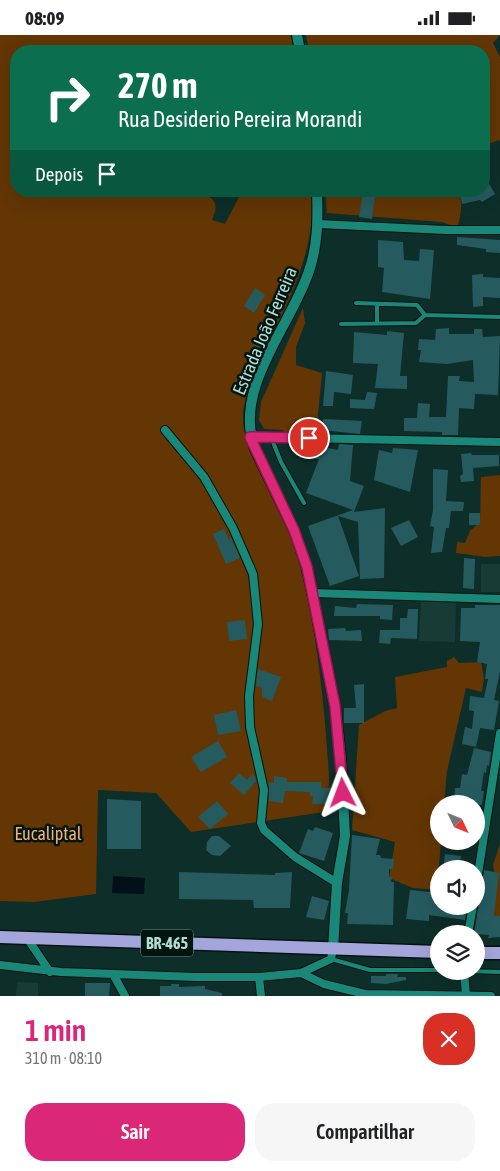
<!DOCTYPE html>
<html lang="pt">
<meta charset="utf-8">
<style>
:root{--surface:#fff;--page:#f6f6f6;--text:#202124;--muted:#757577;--accent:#db2777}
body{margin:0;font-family:"Asap Condensed",sans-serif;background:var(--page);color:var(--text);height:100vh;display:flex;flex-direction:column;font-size:19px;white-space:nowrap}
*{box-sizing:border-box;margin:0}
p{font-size:16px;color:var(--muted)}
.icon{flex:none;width:28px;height:28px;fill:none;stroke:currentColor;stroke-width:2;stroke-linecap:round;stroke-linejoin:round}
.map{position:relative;height:961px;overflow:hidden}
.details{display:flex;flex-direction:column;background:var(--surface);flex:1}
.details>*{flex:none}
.hud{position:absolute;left:10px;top:10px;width:480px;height:152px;border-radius:20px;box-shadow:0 5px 20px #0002;background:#0b6e4f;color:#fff;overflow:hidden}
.needle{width:32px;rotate:133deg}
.tools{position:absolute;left:430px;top:760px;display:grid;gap:10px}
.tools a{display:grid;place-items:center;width:55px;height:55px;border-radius:50%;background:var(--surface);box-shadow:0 5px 20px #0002;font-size:25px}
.pin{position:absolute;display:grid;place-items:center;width:42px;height:42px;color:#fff;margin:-21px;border:2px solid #fff;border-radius:50%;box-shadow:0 1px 5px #0007}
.me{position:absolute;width:55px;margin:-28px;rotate:357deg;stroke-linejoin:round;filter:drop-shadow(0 0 4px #0008)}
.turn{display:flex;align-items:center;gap:18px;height:105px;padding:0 25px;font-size:22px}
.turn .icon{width:65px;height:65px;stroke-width:2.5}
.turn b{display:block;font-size:35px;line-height:42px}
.then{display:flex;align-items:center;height:48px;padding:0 25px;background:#0003;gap:10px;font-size:19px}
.round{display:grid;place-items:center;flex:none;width:52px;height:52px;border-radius:20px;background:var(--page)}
.overview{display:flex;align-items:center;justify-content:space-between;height:85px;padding:0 25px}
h1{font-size:30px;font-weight:600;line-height:38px;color:var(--accent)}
.action{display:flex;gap:10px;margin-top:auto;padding:10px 25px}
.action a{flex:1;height:58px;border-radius:20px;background:var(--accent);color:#fff;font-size:20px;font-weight:600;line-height:58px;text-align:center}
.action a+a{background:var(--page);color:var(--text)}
.status{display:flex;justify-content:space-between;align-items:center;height:35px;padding:0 25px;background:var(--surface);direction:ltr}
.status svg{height:14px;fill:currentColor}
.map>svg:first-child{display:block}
</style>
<div class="status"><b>08:09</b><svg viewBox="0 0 49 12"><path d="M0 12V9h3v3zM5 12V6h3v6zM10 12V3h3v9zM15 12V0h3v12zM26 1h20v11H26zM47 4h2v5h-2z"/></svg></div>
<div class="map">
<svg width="500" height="961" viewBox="0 0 500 961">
<rect width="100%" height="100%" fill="#0e2e29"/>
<path fill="#173c36" d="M481 529H500V557H481Z
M421 566 456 567 455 607 419 606Z
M17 947 38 948V961H16Z"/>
<path fill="#633604" d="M0 0H291L294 16H16V156H158V161C180 161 229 149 212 185L225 189 242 156H301L312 163C315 224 282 276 259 330 253 345 243 365 243 381 243 423 279 462 292 503 319 591 326 684 331 776L191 797 156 758 98 755 96 859 34 867 0 866Z
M306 0H500L493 8 500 22V105L487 109 484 112V16H309Z
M325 156H459C463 170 461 180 457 193L442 187 327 178Z
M303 273 305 288 296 312V330L322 338 318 379 320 399 286 398 282 395 264 394 259 385 261 367Z
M500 440V521L485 522 456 518 457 507 465 508 470 496 480 487 481 442Z
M454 622 459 628 481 627 484 643 482 657 466 653 447 736 444 769H439V806H441L437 855 413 853 389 843 395 807 352 795 359 690 385 676 397 673 395 642 447 632V626Z
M500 809V884L492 883 497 848 493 830Z"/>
<path fill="#030f19" d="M113 841 145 843 144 859 112 858Z"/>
<path fill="#255b5f" d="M484 140 495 159 482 167 480 165 462 169 460 158 484 156Z
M363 158 375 160 372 184 359 182Z
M457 202 500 205V218L486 217V214L457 210Z
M378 205 403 207 404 225 419 226 420 214 434 215 430 264 382 257 384 233 378 232Z
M483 239V242L500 243V263L483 262V271L473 272 472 240Z
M255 253 265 260 254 278 244 271Z
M449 293V299H474V294H482L483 302 500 301 498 360 475 359 474 374 459 373 458 400H442V397L404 396V383H417L418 368 430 369 429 382H446L448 341H460L459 346 474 347 473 325 447 329 419 327 421 315H418L419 304 435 305 436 294Z
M387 296 404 298 400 341H407V354L375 353 378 329 353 328 354 297 387 300Z
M262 298 270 302 262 317 254 312Z
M326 336 353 340 351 359 334 357 333 371H323Z
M367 357 377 358 374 374 350 373V364L365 365Z
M323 384 362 386 360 399 322 395Z
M301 409 323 410 322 412 338 415 339 409 353 410 350 446 364 451 354 477 385 473 384 543 360 544 358 487 338 481 359 541 330 551 308 491 353 475 306 458 319 424 300 422Z
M393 413 418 415 410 457 374 445 379 415 392 418Z
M471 418 472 420H499V431L473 433 474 446 461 447 460 441 463 439 461 419Z
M433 434 448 435 446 466 464 467 463 476H451L449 493H446L442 517 431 518 434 492 430 491 433 475Z
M469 478H480V490H469Z
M409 485 418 502 401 511 391 493Z
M224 494 229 505 231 503 240 523 226 529 213 499Z
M464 523 475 524 474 554 463 553Z
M357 569 393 570 392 585 380 584V581H334L335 571 356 573Z
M475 570H500V637L494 665 499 666 494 695 480 693 476 712 462 709 465 692 472 694 474 676 469 675 470 661 484 663 488 644H485L487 629 477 627 480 607 460 606 461 573H475Z
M408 574H418L417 604 391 603 390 609 379 608 380 595H400V583H407Z
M245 585 247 604 229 606 227 587Z
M345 593 346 596 361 595 362 606 329 605 328 594Z
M258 634 281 642 272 666 262 662V653L256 651Z
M364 649V688H344V673H356L354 650Z
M236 675 241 696 218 700 214 680Z
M218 706 227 722 201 737 191 722Z
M474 713 491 717 489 731 487 730 486 738 484 737 481 756H484L482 770 454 766 455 753H460L462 739 467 740Z
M239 738 247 745 252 739 255 742 256 746 244 760 230 748Z
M274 741 287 743V747H321V753H333V769H312L313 761H310V757L285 756 283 768 269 766V747L274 748Z
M107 764 141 766V814H107Z
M217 766 228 779 210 794 198 782Z
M315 792 333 798 324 826 299 818 308 794 313 796Z
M352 800 380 804 376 820H380L381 823 394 824 393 834H389V842H392L391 847H394L393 890 347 889 348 878H345L349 855Z
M212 801H219L231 811 220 821 212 820 206 815 207 807Z
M445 819 461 821 459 834H443Z
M484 835 499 838 494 881H500V902L488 903 489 900 474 899Z
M179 837 275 840V838L292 837 290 873H254L253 865 179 864Z
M410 855 439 858V871H467L465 885 429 880V886L406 884Z
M312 861 329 866 324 885 306 882Z
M386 939H398L397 942H406V945L386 949 371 948V941H386Z
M85 948H110L109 961H85Z
M171 949H179V952L205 951V954L222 958V961H160V951H171Z"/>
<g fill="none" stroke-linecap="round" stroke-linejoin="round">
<g stroke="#071311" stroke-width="6">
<path id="service" d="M356 268 417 270 425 280
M377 269V288
M341 289 416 288 425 280 500 282
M271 402 281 427 304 468
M331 924 370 935H439
M468 936 500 937"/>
</g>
<g stroke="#071311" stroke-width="10">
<path id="minor" d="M318 189 446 195H500
M165 395 204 442 233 493 253 539 258 589 249 661 250 692 264 755 261 788 264 795 295 822 337 848
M250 402 500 407
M313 558 500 564
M476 852 500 698
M468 899 473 871
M27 903 50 937
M0 930 61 937 195 942H259L301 938 324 949 365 959 491 961
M464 936 466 961
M301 938 331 924 333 914
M113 939 125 961
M259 942 261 961"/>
</g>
<g stroke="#071311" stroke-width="12">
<path id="tertiary" d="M297 0 300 16
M317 156C318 183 318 210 309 236 291 291 232 354 255 414L294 495 307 532 335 671 341 724 345 801 337 848 333 914"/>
</g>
<g stroke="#071311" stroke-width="15">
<path id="trunk" d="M0 902 439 917
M476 918H500"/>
</g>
<use href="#service" stroke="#1a8879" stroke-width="4"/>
<use href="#minor" stroke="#1a8879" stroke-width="8"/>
<use href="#tertiary" stroke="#1a8879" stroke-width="10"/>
<use href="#trunk" stroke="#a4a5da" stroke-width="12"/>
</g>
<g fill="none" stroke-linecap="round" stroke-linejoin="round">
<g stroke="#8e194d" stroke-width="12">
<path id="route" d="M309 403 250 402 294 495 307 532 335 671 343 758"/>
</g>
<use href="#route" stroke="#db2777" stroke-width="9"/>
</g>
<g text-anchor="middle" stroke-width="5" stroke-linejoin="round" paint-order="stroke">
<rect fill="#021511" stroke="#7ca19a" stroke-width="1" x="141" y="894.5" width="52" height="27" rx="4"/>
<g font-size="16" font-weight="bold" fill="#b1ddd4">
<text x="167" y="914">BR-465</text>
</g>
<g font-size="18" fill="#b1ddd4" stroke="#021511">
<text transform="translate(265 296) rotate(-67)" y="6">Estrada João Ferreira</text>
</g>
<g font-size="18" fill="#f2af76" stroke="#021511">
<text x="48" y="805">Eucaliptal</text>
</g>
</g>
</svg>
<div class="tools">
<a><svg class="needle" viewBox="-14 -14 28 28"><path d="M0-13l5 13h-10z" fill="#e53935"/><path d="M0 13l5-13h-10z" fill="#757577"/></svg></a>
<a><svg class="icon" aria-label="sound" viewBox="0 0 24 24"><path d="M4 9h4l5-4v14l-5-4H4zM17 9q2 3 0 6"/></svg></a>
<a><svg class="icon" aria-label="layers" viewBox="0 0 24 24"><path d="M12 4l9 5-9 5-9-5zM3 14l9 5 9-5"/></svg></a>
</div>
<div class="pin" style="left:309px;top:403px;background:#d93025"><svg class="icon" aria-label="arrive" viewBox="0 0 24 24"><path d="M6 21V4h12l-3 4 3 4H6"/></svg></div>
<svg class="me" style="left:343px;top:758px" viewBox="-20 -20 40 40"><path d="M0-17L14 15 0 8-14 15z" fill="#db2777" stroke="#fff" stroke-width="4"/></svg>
<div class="hud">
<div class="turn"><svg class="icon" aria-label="right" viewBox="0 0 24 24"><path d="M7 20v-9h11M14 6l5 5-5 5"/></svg><div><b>270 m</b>Rua Desiderio Pereira Morandi</div></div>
<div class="then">Depois<svg class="icon" aria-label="arrive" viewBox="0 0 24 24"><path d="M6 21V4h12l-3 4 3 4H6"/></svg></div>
</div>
</div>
<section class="details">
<div class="overview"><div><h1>1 min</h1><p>310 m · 08:10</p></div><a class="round" style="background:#d93025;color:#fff"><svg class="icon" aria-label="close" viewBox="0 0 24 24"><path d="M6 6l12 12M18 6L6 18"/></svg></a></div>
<div class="action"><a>Sair</a><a>Compartilhar</a></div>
</section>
